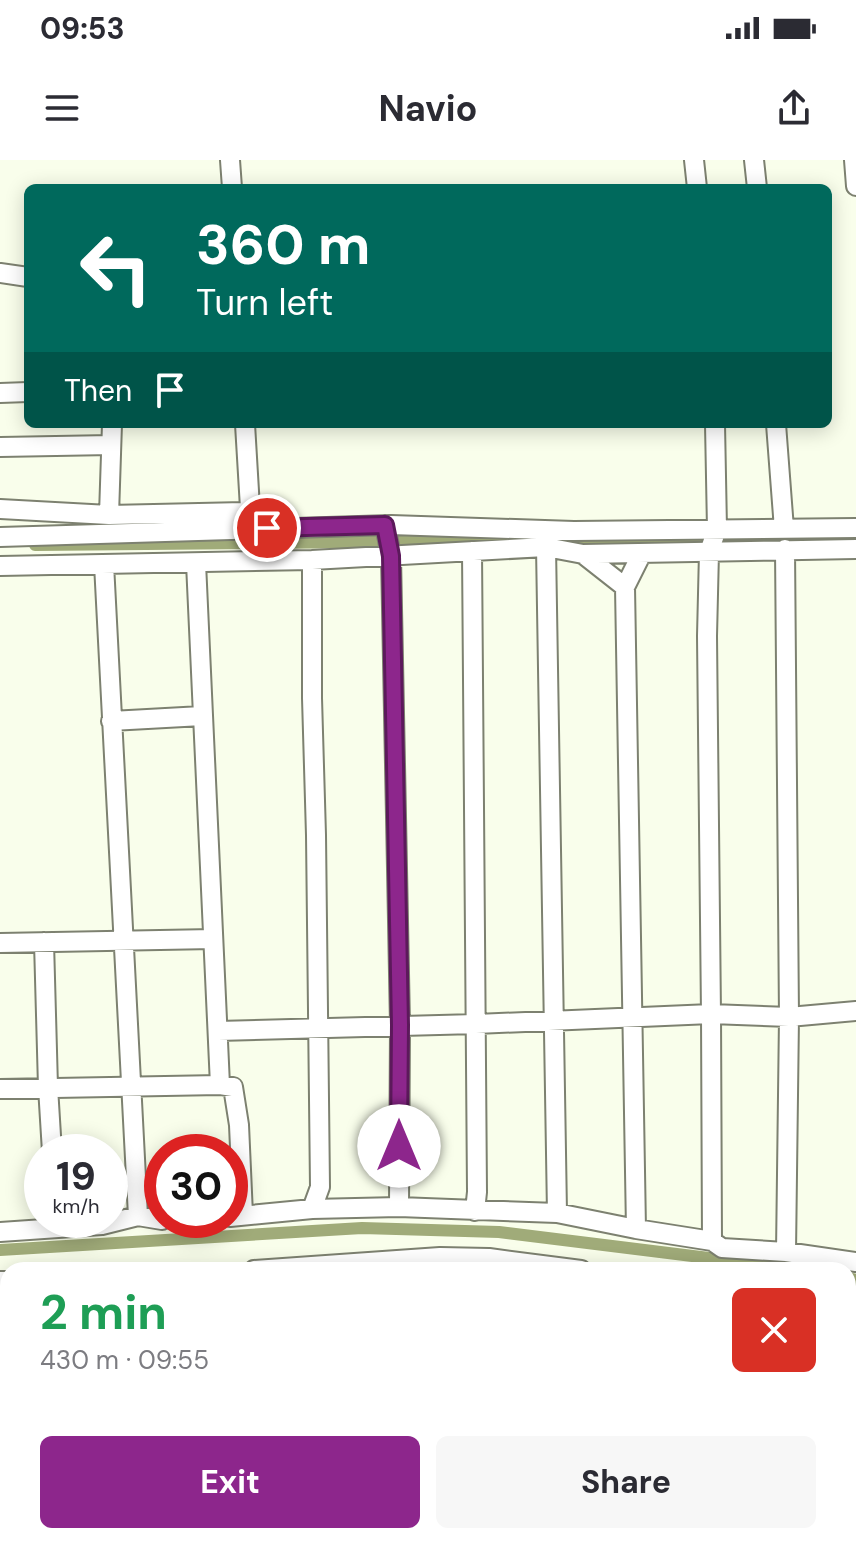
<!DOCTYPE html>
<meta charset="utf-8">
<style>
:root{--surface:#fff;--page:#f7f7f7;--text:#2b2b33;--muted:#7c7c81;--accent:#8d268c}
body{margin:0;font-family:"DM Sans",sans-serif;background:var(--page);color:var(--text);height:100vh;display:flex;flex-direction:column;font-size:30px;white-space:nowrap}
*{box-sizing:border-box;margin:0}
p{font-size:26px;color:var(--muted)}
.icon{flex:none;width:44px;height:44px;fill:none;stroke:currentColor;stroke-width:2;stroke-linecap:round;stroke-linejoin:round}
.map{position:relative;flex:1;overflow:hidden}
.side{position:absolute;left:0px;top:1102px;width:856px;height:282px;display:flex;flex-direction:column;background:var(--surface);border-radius:24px 24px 0 0;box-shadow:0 4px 20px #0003}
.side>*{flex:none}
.top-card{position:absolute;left:24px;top:24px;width:808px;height:244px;border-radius:12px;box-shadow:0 4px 20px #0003;background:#00695c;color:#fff;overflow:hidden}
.speed{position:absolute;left:24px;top:974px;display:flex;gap:16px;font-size:40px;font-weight:700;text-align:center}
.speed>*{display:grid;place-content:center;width:104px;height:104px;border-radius:50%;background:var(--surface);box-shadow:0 4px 20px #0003;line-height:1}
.speed small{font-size:20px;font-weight:400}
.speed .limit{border:12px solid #d22;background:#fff;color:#111}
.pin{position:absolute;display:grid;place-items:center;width:68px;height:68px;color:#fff;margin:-34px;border:4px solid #fff;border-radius:50%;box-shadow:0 2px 8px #0007}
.me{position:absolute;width:88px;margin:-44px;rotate:0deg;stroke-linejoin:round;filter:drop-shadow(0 0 6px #0008)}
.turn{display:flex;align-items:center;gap:28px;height:168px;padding:0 40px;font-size:36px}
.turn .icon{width:104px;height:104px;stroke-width:2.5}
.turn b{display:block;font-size:56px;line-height:68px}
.then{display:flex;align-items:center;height:76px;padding:0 40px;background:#0003;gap:16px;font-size:30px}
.round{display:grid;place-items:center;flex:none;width:84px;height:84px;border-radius:12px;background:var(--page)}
.overview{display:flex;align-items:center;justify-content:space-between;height:136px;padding:0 40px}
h1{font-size:48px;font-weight:700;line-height:60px;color:#1e9e55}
.action{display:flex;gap:16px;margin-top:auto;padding:16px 40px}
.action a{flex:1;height:92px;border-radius:12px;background:var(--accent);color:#fff;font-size:32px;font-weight:700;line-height:92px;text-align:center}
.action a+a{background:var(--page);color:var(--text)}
.status{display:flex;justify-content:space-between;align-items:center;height:56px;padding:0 40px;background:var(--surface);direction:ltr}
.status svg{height:22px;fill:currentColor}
header{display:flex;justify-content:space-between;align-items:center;height:104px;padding:0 40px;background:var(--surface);font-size:36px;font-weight:700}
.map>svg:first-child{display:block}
</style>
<div class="status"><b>09:53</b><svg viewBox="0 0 49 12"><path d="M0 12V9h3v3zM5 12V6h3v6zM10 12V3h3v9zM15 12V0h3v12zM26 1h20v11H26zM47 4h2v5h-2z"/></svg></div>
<header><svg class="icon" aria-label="menu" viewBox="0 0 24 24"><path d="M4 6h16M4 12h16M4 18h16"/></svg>Navio<svg class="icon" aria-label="share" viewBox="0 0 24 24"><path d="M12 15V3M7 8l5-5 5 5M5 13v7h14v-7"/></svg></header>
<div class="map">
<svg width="856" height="1383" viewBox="0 0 856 1383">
<rect width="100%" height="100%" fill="#f9feeb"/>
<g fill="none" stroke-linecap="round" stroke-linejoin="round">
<path stroke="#a0ab79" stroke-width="12" d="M551 381 856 377
M35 385 501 381
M0 1090 362 1068 499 1072 805 1110
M848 1118 856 1120"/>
<g stroke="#7d8170" stroke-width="22">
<path id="minor" d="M230 0 232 28
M694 0 697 28
M754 0 757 28
M854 0 856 26
M0 113 28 117
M0 233 28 232
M776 264 784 369
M0 287 111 285
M0 349 109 355 244 352 250 348 245 264
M109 355 112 264
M385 365 391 396 400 865 399 1047
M0 377 391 365 574 371 856 368
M546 387 557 1053
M785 389 789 857 786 1092
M472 391 477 1032 475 1051
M583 394 625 427 642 393
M196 403 220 925
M104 404 138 1056
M0 406 312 400 546 387 583 394 856 389
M625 427 636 1069
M111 561 202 556
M44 782 48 927 52 992
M0 783 213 779
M218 871 476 864 711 854 789 857 856 851
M0 929 220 925 233 927 239 965 243 1055
M312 1049 320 1027 316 675 312 538V400
M230 1057 312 1049 399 1047 557 1053 636 1069 712 1081 722 1088 786 1092 856 1102
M0 1072 102 1065 138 1056 162 1060
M712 1081 711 854 707 476 709 392 717 369 715 264
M254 1110 440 1097 489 1098 581 1110
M0 1121H8
M848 1147 856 1148
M146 1376V1383
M511 1376V1383
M786 1376 788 1383"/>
</g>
<use href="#minor" stroke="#fff" stroke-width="18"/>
</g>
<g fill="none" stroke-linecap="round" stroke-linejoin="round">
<g stroke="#5c195b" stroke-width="20">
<path id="route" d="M267 368 385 365 391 396 400 865 399 986"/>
</g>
<use href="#route" stroke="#8d268c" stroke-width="14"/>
</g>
</svg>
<div class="speed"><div>19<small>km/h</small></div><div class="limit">30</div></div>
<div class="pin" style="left:267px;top:368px;background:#d93025"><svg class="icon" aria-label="arrive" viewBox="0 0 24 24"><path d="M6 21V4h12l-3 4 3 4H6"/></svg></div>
<svg class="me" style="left:399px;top:986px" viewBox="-20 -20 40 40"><circle r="19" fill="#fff"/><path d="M0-13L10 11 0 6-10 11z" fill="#8d268c"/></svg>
<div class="top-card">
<div class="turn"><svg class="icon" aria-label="left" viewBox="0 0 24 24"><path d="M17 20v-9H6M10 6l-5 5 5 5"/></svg><div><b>360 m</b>Turn left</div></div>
<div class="then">Then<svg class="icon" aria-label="arrive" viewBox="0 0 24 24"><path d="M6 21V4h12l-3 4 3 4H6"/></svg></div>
</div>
<section class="side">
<div class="overview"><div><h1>2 min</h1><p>430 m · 09:55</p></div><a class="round" style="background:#d93025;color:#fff"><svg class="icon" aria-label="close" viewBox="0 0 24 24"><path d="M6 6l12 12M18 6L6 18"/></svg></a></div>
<div class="action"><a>Exit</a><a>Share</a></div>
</section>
</div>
